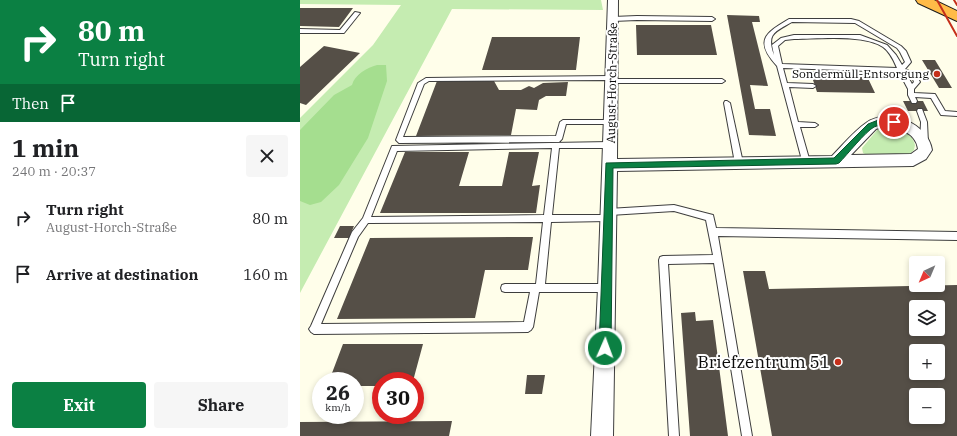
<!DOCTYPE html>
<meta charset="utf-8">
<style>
:root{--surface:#fff;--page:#f6f6f6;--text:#202124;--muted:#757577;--accent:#0b8043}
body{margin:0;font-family:"IBM Plex Serif",serif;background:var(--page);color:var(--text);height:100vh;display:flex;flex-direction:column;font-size:15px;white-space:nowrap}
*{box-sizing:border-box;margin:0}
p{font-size:13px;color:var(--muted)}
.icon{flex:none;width:22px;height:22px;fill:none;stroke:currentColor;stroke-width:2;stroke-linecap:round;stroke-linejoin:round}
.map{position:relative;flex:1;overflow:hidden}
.panel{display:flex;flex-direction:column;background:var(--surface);width:300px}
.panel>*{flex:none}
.top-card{background:#0b8043;color:#fff;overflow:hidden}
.needle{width:26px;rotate:224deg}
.fabs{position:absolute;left:609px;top:256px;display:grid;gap:8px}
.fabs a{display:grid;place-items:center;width:36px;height:36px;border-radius:4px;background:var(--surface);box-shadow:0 2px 6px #0003;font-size:20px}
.speed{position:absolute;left:12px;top:372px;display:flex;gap:8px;font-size:20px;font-weight:700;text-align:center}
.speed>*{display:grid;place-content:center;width:52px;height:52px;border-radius:50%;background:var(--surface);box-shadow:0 2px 6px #0003;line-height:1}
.speed small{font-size:10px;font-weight:400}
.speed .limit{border:6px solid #d22;background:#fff;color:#111}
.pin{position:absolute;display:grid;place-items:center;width:34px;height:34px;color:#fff;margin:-17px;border:2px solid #fff;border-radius:50%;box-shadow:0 1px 4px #0007}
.me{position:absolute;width:44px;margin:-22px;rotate:2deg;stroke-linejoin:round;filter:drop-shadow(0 0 3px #0008)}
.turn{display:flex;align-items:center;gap:14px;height:84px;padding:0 12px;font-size:18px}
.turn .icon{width:52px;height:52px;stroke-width:2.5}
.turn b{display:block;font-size:28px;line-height:34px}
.then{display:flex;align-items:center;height:38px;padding:0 12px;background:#0003;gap:8px;font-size:15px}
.round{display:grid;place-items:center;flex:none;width:42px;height:42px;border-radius:4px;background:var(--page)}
.summary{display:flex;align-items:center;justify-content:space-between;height:68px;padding:0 12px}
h1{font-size:24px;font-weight:800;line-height:30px}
.cta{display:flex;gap:8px;margin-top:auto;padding:8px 12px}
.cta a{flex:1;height:46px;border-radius:4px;background:var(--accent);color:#fff;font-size:16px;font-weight:800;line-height:46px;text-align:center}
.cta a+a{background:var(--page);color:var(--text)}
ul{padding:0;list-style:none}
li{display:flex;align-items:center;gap:12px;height:56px;padding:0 12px}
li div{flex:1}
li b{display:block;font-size:15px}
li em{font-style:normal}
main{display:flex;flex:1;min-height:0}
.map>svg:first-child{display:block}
</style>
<main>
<section class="panel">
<div class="top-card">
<div class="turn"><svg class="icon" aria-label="right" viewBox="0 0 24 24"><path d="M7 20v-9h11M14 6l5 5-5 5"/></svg><div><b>80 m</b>Turn right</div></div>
<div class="then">Then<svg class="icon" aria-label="arrive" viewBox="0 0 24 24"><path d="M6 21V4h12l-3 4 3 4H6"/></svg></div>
</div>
<div class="summary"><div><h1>1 min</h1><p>240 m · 20:37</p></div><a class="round"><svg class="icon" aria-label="close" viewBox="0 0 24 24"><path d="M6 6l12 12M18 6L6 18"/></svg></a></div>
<ul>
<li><svg class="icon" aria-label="right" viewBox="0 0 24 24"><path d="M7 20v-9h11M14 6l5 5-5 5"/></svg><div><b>Turn right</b><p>August-Horch-Straße</p></div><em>80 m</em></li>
<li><svg class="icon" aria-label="arrive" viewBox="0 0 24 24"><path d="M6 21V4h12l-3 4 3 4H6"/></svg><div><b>Arrive at destination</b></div><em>160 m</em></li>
</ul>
<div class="cta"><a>Exit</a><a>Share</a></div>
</section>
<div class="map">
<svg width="657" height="436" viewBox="0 0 657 436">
<rect width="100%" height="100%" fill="#fffeea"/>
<path fill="#c5ecb1" d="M0 0H301L303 10 152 9 0 293V118L73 45 101 5 0 4Z
M587 127C599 128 612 132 615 145L614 150 610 154 567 155 563 153 562 148 578 129Z"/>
<path fill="#a5de8f" d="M77 65H86L87 81 68 138 39 185 21 202 10 205 0 201V130L34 95 52 85C55 74 67 68 77 65Z"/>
<path fill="#554f47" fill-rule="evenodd" d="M0 8H53L39 27 0 26Z
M427 15 459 16 460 22H452L468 86 450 85 455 109H470L476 136 449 135Z
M336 25H411L417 55H337Z
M192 37H280L276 70H182Z
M24 46 60 53 6 105 0 103V67Z
M622 60H635L652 88H639Z
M510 71 565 72 575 93 517 92Z
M137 81H194L199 90H221L229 86 234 88 243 83 268 82 266 96H246L239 100 237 110 216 109 211 135 116 136Z
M603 101H623L628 111H608Z
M105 152H169L159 186H202L209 152H239L232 186 240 185 236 213H80Z
M40 226H54L49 238H34Z
M225 237H233L228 270H185L175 318 37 319 70 238Z
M443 271H465L469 289 657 285V436H472ZM616 307H638V329H616ZM616 351H638V373H616ZM616 395H638V417H616Z
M395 312 396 321 413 320 428 436H390L381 313Z
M43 344H123L113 381H81V386H55V381H29Z
M227 375H245L242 394H225Z
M152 421 149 436H0V422Z"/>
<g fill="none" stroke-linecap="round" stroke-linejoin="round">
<g stroke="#3e3e3e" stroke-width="2">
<path id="lane" d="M55 12 60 13 44 33H0V29L40 30Z
M337 16 412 17 415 19 412 21 337 20 313 21 310 19 313 17Z
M489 19H551L559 21 601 46 606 51 611 62 605 69 616 75 620 82 614 89V93L635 94 645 111 657 112V116L641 115 631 98 615 97 617 101 616 103H612L608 95V89L599 72 483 68 487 83 513 84 516 86 513 88 489 87 498 122 515 123 518 125 515 127H500L510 162 509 164H503L477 66C454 41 465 33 489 19ZM492 22 555 23 597 48 600 52 605 62 602 65 596 55 587 45 560 35H494L481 38 472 45 474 55C466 33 475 32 492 22ZM494 39C517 39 564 34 583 47 590 52 594 61 597 68L482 64 478 46 485 40ZM607 75 612 77 614 82 612 84Z
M312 76 314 77V79H422L425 81 422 83H312L310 82 309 80 129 81 124 84 103 137 256 136 260 122 263 120H311L314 122 311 124H266L262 139 259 142 99 143 96 140 118 83 126 78Z
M425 101H427L430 103 443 163 439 166 435 163 424 103Z
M618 109H622L627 122 628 143 624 146 620 143 621 122 617 111Z
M310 142 314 145 310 148H259L252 215H306L304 212 305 210 308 209 374 205 413 215 416 228 657 232V240L418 236 452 436H442L414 263 368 264 379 436H369L359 260 360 257 363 256 413 255 406 220 374 211 310 215 312 218 311 220 308 221 251 222 245 284H307L310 285 311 288 310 291 307 292H239L233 327 231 330 228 332 14 334 11 332 9 329 11 326 52 232 63 218 92 146ZM252 148 244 215 71 217 97 151ZM243 222 236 284H205L202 285 201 288 202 291 205 292H230L224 322 21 324 58 237 68 223Z"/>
</g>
<g stroke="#3e3e3e" stroke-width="2">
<path id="street" d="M308 0H318L317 159 532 156C543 145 553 132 566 123 588 107 628 123 632 150L626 159 613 166 317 171 313 436H291L298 288ZM582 127C597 127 616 132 618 149L611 154 551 155 576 129Z"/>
</g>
<g stroke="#1c1c1c" stroke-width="2">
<path id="highway" d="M616 0H634L657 11V21L618 3Z"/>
</g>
<use href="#lane" fill="#fff" fill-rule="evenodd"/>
<use href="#street" fill="#fff" fill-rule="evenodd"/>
<use href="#highway" fill="#ffbb48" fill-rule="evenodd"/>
<path stroke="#c52f1a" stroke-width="2" d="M637 0 657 36
M654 0 657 5"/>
</g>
<path fill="#0b8043" stroke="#07532c" d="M581 119H594L598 122C593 128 582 123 574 127 565 132 547 155 539 163L536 164 313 168 311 348 309 352 305 354 301 352 299 348 306 163 534 158 568 124Z"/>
<g fill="#c52f1a" stroke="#fff" stroke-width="1.5">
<circle cx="637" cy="74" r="4"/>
<circle cx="538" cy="362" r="4"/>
</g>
<g text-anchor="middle" stroke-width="4" stroke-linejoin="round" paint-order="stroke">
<g font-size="12" fill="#0b0b0b" stroke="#fff" text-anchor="end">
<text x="629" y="78">Sondermüll-Entsorgung</text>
</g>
<g font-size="12" fill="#0b0b0b" stroke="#fff">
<text transform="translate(312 83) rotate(-89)" y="4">August-Horch-Straße</text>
</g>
<g font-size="17" fill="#0b0b0b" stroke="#fff" text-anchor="end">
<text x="530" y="368">Briefzentrum 51</text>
</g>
</g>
</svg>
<div class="fabs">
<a><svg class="needle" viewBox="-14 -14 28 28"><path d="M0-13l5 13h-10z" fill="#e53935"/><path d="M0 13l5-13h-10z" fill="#757577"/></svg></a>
<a><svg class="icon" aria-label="layers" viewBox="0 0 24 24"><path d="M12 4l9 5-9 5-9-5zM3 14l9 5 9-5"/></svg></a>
<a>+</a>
<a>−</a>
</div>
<div class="speed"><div>26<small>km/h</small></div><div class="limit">30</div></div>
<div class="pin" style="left:594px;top:122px;background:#d93025"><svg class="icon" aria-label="arrive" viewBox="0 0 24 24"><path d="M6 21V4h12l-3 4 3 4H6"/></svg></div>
<svg class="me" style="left:305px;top:348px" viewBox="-20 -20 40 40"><circle r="17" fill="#0b8043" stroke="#fff" stroke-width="3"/><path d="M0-11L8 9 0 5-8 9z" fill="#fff"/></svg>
</div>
</main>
